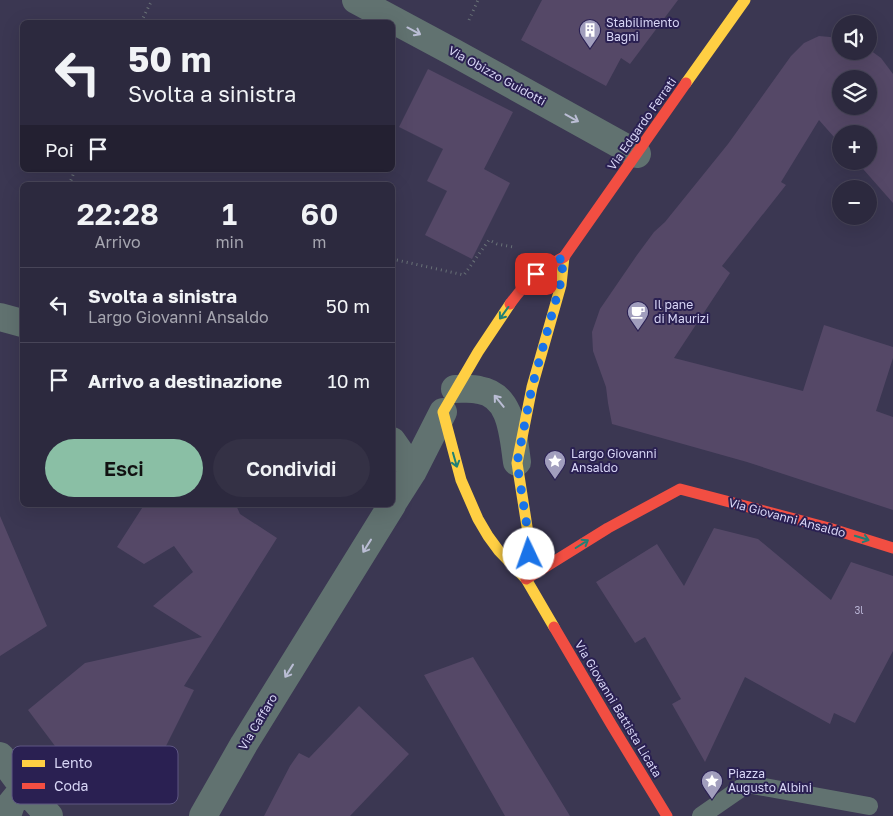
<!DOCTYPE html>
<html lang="it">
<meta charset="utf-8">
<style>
:root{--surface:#2c293e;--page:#343145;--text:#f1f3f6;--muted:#a6a6b0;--line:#484558;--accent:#8abfa5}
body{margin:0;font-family:"Golos Text",sans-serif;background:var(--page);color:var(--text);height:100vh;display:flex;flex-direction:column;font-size:19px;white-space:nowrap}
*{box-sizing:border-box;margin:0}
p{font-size:16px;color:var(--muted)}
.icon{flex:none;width:28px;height:28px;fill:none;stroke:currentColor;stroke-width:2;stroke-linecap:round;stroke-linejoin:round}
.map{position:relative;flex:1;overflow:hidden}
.sheet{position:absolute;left:20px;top:182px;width:375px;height:325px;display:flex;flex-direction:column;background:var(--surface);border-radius:8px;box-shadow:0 5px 20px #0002,0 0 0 1px var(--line)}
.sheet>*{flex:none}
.hud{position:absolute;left:20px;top:20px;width:375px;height:152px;border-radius:8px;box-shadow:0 5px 20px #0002,0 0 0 1px var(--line);background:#2c293e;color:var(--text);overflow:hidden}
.fabs{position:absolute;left:832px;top:15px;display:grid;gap:10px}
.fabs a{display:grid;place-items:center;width:45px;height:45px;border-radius:50%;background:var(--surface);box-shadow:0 5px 20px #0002,0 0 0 1px var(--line);font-size:25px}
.pin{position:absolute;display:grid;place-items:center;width:42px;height:42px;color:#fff;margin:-21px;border-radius:10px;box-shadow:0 2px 8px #0006}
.me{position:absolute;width:55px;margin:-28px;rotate:357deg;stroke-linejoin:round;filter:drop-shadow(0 0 4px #0008)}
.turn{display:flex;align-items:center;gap:18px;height:105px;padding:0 25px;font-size:22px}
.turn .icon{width:65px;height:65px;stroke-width:2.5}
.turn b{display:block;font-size:35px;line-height:42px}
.then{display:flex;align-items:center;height:48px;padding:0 25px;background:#0003;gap:10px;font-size:19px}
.eta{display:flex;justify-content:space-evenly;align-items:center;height:85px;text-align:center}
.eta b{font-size:30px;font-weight:600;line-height:35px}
.cta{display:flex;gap:10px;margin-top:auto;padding:10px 25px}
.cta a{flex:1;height:58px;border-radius:30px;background:var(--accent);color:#111;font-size:20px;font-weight:600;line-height:58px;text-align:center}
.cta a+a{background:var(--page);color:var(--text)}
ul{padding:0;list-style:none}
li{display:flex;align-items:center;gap:15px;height:75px;padding:0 25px;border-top:1px solid var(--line)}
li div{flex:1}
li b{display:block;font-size:19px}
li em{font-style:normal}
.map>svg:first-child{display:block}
</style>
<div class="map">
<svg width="893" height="816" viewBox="0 0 893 816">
<rect width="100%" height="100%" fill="#3b3752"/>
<path fill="#554867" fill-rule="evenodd" d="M542 0H678L630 64 621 58 606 86 521 40Z
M819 36 841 38V51H869V50H870L881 58 893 74V203L856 161H869V134H841V145L819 120 781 182 786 185 722 266 730 273 674 358 803 391 824 325 893 347V358L876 411 893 417V510L747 462 612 424 608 403 606 387 593 351 592 332 600 309 637 255 654 232 665 222 728 144 791 56 804 43ZM841 79H869V106H841Z
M428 69 513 112 484 169 510 183 472 259 425 235 447 191 427 181 443 149 399 127Z
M144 505H236L240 514 277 538 184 686 194 690 161 756 145 747 127 760 104 762 88 752 70 766 28 710 85 663 202 637 153 606 193 572 174 546 144 564 117 547Z
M0 516 47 626 0 656Z
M714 528 758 539 831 600 851 562 893 576V651L855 723 834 713 830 724 745 677 705 762 672 704 681 699 645 637 635 643 596 582 657 544 684 586Z
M473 657 550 783 570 816H505L424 675Z
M359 706 409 754 350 816H264L290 766 299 753 309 758Z"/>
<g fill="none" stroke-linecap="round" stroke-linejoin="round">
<path stroke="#697277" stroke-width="3" stroke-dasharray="1 4" stroke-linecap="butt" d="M469 20 478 0
M141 22 152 0
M69 185 75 170
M392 259 464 275 489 240 497 244 513 247"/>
<path stroke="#617270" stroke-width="18" d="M701 816 747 784 869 806"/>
<path stroke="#617270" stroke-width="28" d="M356 0 453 52 637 154
M0 317 22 323
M455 389C463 389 472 388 479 390 512 395 513 435 517 462
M392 441 413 471
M392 504 413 471 443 412
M0 756 24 788 49 816
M7 816 11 804 24 788
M203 816 244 744 392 505"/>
<path stroke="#ffcf43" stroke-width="11" d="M686 83 745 0
M510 304 478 352 443 412 461 480 478 519 488 536 499 551 526 579 554 627
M526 579 529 554 528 533 517 463 532 387 561 285 564 257"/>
<path stroke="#f24e42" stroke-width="11" d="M510 304C526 282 540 269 564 257L686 83
M526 579 608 528 680 489 829 528 893 548
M554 627 611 724 667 816"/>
</g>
<defs><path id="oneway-shaft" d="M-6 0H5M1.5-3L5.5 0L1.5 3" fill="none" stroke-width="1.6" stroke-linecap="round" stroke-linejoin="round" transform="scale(1.25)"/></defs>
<g stroke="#babdd4">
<use href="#oneway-shaft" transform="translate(414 31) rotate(28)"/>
<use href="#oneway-shaft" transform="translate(572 118) rotate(29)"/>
<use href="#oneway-shaft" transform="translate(499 401) rotate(-129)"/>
<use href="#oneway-shaft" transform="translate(367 546) rotate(122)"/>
<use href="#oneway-shaft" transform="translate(289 671) rotate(122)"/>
</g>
<g stroke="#208075">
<use href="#oneway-shaft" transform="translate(504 313) rotate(126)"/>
<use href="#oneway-shaft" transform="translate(455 460) rotate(74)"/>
<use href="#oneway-shaft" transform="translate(862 538) rotate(17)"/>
<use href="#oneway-shaft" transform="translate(582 544) rotate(-32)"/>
</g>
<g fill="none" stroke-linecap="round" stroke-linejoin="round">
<path stroke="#1a73e8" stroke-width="9" stroke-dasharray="0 16.2" d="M529 554 528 533 517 463 532 387 560 285 564 257 548 265 536 274"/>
</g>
<defs>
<g id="building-pin" transform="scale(1.125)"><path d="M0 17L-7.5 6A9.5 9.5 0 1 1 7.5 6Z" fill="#a19ebd" stroke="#2a2052"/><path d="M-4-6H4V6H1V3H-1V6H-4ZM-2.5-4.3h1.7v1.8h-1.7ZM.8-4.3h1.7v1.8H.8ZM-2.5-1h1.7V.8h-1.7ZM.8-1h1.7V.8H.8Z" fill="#fff"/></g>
<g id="cafe-pin" transform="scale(1.125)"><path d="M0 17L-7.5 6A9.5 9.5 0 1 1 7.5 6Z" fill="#a19ebd" stroke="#2a2052"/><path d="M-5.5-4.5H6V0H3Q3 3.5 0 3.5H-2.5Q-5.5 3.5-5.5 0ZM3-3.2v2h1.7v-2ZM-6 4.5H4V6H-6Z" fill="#fff"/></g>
<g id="sight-pin" transform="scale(1.125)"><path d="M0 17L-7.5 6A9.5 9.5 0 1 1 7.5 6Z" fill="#a19ebd" stroke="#2a2052"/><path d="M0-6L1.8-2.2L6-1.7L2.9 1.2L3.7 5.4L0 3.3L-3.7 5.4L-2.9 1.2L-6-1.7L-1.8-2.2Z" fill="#fff"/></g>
</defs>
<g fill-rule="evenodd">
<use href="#building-pin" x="590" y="30"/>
<use href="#cafe-pin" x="638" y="312"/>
<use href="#sight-pin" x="555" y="461"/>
<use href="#sight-pin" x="712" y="781"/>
</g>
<g text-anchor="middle" stroke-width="4" stroke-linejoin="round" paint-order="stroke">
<g font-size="10" fill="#b7b2d2">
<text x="859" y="614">3l</text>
</g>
<g font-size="12" fill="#d8d6f6" stroke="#2a2052" text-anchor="start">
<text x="606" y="27">Stabilimento<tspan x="606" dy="14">Bagni</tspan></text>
<text x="654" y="309">Il pane<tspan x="654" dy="14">di Maurizi</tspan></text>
<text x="571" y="458">Largo Giovanni<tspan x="571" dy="14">Ansaldo</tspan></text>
<text x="728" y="778">Piazza<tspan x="728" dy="14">Augusto Albini</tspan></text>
</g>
<g font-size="12" fill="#d8d6f6" stroke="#2a2052">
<text transform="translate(497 76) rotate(29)" y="4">Via Obizzo Guidotti</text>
<text transform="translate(642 124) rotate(-55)" y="4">Via Edgardo Ferrati</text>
<text transform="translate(787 518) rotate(15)" y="4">Via Giovanni Ansaldo</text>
<text transform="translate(618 709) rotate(59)" y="4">Via Giovanni Battista Licata</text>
<text transform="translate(258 722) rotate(-59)" y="4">Via Caffaro</text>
</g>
</g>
<rect x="12" y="746" width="166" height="58" rx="8" fill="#2a2052" stroke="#5e5783" stroke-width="1"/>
<rect x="22" y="760" width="23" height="7" fill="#ffcf43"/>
<rect x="22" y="783" width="23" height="6" fill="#f24e42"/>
<g font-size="14" fill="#d8d6f6">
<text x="54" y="768">Lento</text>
<text x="54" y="791">Coda</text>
</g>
</svg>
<div class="fabs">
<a><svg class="icon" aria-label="sound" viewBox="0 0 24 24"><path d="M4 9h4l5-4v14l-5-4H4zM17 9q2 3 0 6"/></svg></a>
<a><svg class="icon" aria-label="layers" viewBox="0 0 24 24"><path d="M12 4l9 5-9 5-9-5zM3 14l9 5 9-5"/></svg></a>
<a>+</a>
<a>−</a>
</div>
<div class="pin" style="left:536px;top:274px;background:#d93025"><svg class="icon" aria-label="arrive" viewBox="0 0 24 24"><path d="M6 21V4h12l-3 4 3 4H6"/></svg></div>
<svg class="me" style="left:529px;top:554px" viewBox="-20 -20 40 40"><circle r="19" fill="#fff"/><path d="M0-13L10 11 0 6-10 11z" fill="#1a73e8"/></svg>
<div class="hud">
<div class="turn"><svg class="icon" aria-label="left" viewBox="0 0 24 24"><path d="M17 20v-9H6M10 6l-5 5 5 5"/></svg><div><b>50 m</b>Svolta a sinistra</div></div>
<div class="then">Poi<svg class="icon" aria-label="arrive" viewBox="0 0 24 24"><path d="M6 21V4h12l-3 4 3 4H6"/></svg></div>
</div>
<section class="sheet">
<div class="eta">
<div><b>22:28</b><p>Arrivo</p></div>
<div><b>1</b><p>min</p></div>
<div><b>60</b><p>m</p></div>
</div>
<ul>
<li><svg class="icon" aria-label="left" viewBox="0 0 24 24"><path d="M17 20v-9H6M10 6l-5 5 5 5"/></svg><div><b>Svolta a sinistra</b><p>Largo Giovanni Ansaldo</p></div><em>50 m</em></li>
<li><svg class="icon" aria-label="arrive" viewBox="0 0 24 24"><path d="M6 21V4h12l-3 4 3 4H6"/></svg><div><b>Arrivo a destinazione</b></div><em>10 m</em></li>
</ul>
<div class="cta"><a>Esci</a><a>Condividi</a></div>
</section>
</div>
